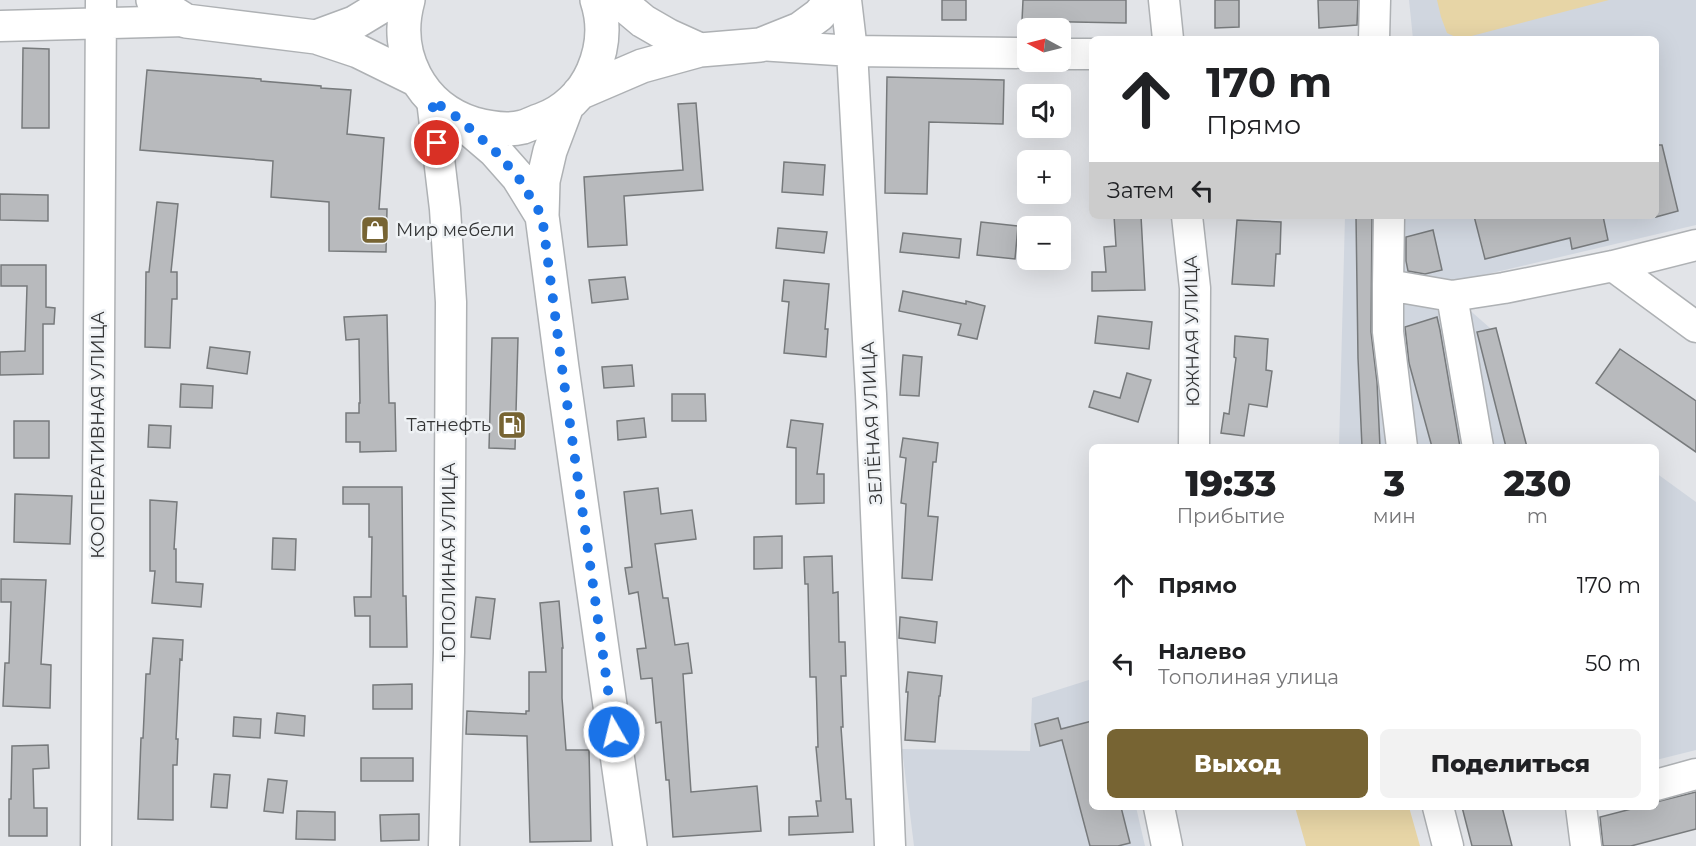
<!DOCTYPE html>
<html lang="ru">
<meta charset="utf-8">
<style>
:root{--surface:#fff;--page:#f2f2f2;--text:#202124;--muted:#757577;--accent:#776433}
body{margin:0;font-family:Montserrat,sans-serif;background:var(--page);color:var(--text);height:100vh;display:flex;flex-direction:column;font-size:22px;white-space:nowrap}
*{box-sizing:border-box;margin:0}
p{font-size:20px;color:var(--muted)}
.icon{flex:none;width:33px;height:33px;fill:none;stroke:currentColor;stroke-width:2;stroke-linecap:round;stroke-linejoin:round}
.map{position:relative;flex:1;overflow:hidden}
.drawer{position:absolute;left:1089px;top:444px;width:570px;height:366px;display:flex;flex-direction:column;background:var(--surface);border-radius:9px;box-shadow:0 6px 24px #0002}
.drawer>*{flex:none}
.banner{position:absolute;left:1089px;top:36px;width:570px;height:183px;border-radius:9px;box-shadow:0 6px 24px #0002;background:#fff;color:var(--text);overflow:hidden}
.needle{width:39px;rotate:277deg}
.fabs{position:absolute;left:1017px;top:18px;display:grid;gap:12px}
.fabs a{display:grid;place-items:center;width:54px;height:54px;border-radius:9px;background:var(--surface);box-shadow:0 6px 24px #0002;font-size:30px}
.pin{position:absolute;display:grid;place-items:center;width:51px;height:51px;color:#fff;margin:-26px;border:3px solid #fff;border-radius:50%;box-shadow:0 2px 6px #0007}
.me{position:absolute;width:66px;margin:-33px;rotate:352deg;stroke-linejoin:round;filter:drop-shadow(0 0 4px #0008)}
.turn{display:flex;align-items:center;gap:21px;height:126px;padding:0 18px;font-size:27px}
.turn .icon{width:78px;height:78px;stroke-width:2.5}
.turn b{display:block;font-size:42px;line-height:51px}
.then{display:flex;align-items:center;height:57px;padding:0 18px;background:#0003;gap:12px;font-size:22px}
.eta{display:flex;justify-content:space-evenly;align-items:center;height:102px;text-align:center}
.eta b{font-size:36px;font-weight:800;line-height:42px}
.cta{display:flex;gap:12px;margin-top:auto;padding:12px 18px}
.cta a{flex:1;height:69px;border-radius:9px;background:var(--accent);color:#fff;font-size:24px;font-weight:800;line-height:69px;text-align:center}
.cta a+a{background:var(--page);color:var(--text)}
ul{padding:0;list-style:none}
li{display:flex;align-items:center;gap:18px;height:78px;padding:0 18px}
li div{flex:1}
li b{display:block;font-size:22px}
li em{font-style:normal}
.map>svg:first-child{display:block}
</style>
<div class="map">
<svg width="1696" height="846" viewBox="0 0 1696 846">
<rect width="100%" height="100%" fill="#e2e4e8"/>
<path fill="#d0d6df" d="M1409 0H1696V225L1441 285 1490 328 1523 447H1339L1345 216H1656V39H1413Z
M1656 473 1696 502V750L1656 760Z
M1092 679V807H1136L1145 846H914L902 749 1030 751 1032 698Z"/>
<path fill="#e7d5a6" d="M1437 0H1609L1460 39 1447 33 1441 17Z
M1295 807H1409L1420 846H1306Z"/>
<path fill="#b8babd" stroke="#777a7c" stroke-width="1.5" d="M942 0H966V20H942Z
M1023 0H1126V23L1022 21Z
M1215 0H1239V27L1215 28Z
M1318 0H1358L1357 25 1319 28Z
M23 48 49 49V128H22Z
M147 70 261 79V81L321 86V88L351 90 347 134 384 138 379 209H387L386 252 329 251V202L271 197 273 161 140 150Z
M887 77 1004 80 1003 124 929 122 927 194 885 193Z
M696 103 703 190 624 196 627 245 588 247 584 177 683 170 678 104Z
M1656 145H1662L1678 211 1656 217Z
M784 162 825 165 823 195 782 192Z
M0 194 48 195V221L0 220Z
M157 202 178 204 171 272H177V299H172L170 348 145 347 146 272H149Z
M1114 216H1141L1145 290 1092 291V272H1106L1104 247 1116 246Z
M1356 216H1372L1371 332 1377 382 1380 447H1362L1358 358Z
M1474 216H1603L1608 240 1572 249 1570 238 1485 259Z
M1237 220 1281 222 1280 254H1276L1274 286 1232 284Z
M981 222 1018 226 1015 259 977 255Z
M778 228 827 232 824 253 776 248Z
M1433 230 1442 270 1425 274 1408 271 1406 261V237Z
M903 233 961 239 959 258 900 252Z
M1 265H46V307L55 308 54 324H43V374L0 375V352L25 351 27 286H1Z
M625 277 628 299 592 303 589 280Z
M784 280 829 284 825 329H828L826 357 784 353 789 302 782 301Z
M903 291 966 304V301L985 306 977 339 958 335 961 324 899 311Z
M387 315 389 403H395L396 451 360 452V442H346V413H359V403H360L359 339 346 340 344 317Z
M1098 316 1152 322 1149 349 1095 343Z
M1437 317 1440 330 1460 447H1432L1409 363 1405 327Z
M1496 328 1527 447H1506L1477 332Z
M1235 336 1268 339 1266 370 1272 371 1267 407 1249 404 1244 436 1221 433 1224 413 1229 414 1236 358 1234 357Z
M492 338H518L515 449 489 448Z
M210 347 250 352 247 374 207 368Z
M1620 349 1696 401V452L1596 383Z
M903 355 922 357 919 396 900 395Z
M632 365 634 386 604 388 602 367Z
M1127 373 1151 380 1138 422 1089 407 1094 391 1120 398Z
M181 384 213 386 212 408 180 407Z
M672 394H705L706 421H672Z
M644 418 646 437 618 440 617 421Z
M791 420 823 424 817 474H824V503L796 504V448L787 447Z
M14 421H49V458H14Z
M149 425 171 426 170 448 148 447Z
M903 438 938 443 936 462H933L928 516 938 517 932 580 902 578 906 504 901 503 906 458 900 457Z
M343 487H402L403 596H406L407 647H370V616H355L354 597H371L372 537H369V504H343Z
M658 488 661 514 692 510 696 539 655 544 663 598H668L675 645 688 643 692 673 683 674 691 792 757 786 761 831 673 837 669 780H666L661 722 656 723 652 678 641 679 637 649 646 648 638 592 629 594 625 568 632 567 624 492Z
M15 494 72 496 70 544 14 542Z
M150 500 177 502 174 549H176V582L203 584 201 607 152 603 155 571H150Z
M782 536V568L754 569V537Z
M273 538 296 539 295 570 272 569Z
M832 556 833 593 838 592 839 642H845L846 676H841L843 727H841L846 799H851L853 832 789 835V817L818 816 816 801H821L816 747H818L816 677H810L808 584H805L804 557Z
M1 579 46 580 41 664 51 665 50 708 3 706 5 663H9L11 602H1Z
M476 597 495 599 490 639 471 637Z
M559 601 563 648H562V698L566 750H589L591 841 530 842 527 736 466 734 467 711 526 714V711H529V672H546L540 603Z
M900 617 937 622 935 643 899 638Z
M153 638 183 640 182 660 180 659 176 739H178L177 765H173V820L138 819 141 738H143L146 674H150Z
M908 672 942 676 940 696H939L935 742 905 740 908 692H906Z
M412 684V709H373V685Z
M277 713 305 716 304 736 275 733Z
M234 717 261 719 260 738 233 736Z
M1058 718 1061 729 1092 721V807H1121L1130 843 1118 846H1090L1062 740 1040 746 1035 724Z
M48 745 49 768 33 769 34 808H47V836H9V799H11L12 746Z
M361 758H413V781H361Z
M214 774 230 775 227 808 211 807Z
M268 779 287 781 283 813 264 811Z
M1696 792V829L1631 846H1603L1600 817 1639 807H1656V802Z
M1462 807H1502L1512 846H1472Z
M297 811 335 812V840L296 839Z
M419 814V840L381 841 380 815Z"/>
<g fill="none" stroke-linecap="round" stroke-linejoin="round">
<g stroke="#aeb1b4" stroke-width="33">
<path id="minor" d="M846 0 852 51 871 394 890 846
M1164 0 1168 39
M0 26 186 21
M1374 39 1375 0
M760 45 852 51 1028 53
M1060 54H1092
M432 100 445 209 451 302 449 652 444 846
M1187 216 1195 288 1194 447
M1389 216 1388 285 1452 296 1504 288 1613 266 1696 245
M1613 266 1696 327
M1388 285V332L1402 447
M1452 296 1478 447
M1656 785 1696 774
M1159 807 1167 846
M1438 807 1448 846
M1581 807 1586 846
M96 846 101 0"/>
</g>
<g stroke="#aeb1b4" stroke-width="36">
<path id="major" d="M153 0 186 21 316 37 358 51 417 80
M408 0C393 54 420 107 474 124 489 128 508 131 523 127 529 125 535 122 541 120 564 112 583 94 593 71 603 48 605 24 597 0
M618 0 643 21 669 36 700 50
M316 37 354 23 392 0
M579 93 642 66 700 50 760 45 800 29 819 15 832 0
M567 106 550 151 543 181 542 216 562 368 630 846
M461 122 495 151 518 177 542 216"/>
</g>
<use href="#minor" stroke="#fff" stroke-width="30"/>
<use href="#major" stroke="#fff" stroke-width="33"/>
</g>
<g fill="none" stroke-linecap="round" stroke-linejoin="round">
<path stroke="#1a73e8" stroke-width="10" stroke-dasharray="0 18" d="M437 143 432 100 458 118 495 151 518 177 542 216 562 368 614 732"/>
</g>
<defs>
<g id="shop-square" transform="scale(1.5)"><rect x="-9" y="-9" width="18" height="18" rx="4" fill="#776433" stroke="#eff2f5"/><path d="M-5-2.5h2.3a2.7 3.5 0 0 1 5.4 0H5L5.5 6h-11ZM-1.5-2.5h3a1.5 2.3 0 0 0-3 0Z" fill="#fff"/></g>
<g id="fuel-square" transform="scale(1.5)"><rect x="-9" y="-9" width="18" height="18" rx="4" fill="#776433" stroke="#eff2f5"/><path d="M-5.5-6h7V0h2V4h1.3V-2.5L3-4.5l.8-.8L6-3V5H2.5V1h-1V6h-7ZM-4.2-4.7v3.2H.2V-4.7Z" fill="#fff"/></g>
</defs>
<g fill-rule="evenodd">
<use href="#shop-square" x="375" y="230"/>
<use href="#fuel-square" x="512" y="425"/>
</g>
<g text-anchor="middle" stroke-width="5" stroke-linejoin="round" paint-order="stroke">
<g font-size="18" fill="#343536" stroke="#eff2f5" text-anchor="start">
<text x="396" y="236">Мир мебели</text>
<text x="491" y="431" text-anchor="end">Татнефть</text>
</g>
<g font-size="18" fill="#343536" stroke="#eff2f5">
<text transform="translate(1192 331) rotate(-91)" y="6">ЮЖНАЯ УЛИЦА</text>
<text transform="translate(872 423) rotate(-93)" y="6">ЗЕЛЁНАЯ УЛИЦА</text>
<text transform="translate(98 435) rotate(-90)" y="6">КООПЕРАТИВНАЯ УЛИЦА</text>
<text transform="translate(449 562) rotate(-90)" y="6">ТОПОЛИНАЯ УЛИЦА</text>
</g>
</g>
</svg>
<div class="fabs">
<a><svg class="needle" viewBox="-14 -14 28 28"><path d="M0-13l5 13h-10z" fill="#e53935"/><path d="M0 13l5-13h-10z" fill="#757577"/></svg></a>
<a><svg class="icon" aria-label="sound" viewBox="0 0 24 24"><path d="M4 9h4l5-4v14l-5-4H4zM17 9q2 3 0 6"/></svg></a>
<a>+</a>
<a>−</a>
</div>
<div class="pin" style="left:437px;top:143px;background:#d93025"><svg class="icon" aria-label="arrive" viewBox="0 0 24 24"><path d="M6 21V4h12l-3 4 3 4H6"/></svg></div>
<svg class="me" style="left:614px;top:732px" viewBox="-20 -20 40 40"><circle r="17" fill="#1a73e8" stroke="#fff" stroke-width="3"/><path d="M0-11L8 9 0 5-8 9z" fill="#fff"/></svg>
<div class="banner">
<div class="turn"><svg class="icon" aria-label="ahead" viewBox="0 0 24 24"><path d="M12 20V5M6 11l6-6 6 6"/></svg><div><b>170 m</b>Прямо</div></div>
<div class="then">Затем<svg class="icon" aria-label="left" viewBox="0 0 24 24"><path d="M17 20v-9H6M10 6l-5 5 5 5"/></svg></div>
</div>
<section class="drawer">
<div class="eta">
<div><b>19:33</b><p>Прибытие</p></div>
<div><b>3</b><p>мин</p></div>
<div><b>230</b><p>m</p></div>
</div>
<ul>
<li><svg class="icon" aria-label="ahead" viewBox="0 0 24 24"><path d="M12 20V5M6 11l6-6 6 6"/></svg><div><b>Прямо</b></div><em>170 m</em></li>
<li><svg class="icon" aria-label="left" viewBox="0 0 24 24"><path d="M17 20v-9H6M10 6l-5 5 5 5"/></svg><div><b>Налево</b><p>Тополиная улица</p></div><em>50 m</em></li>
</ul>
<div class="cta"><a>Выход</a><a>Поделиться</a></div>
</section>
</div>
